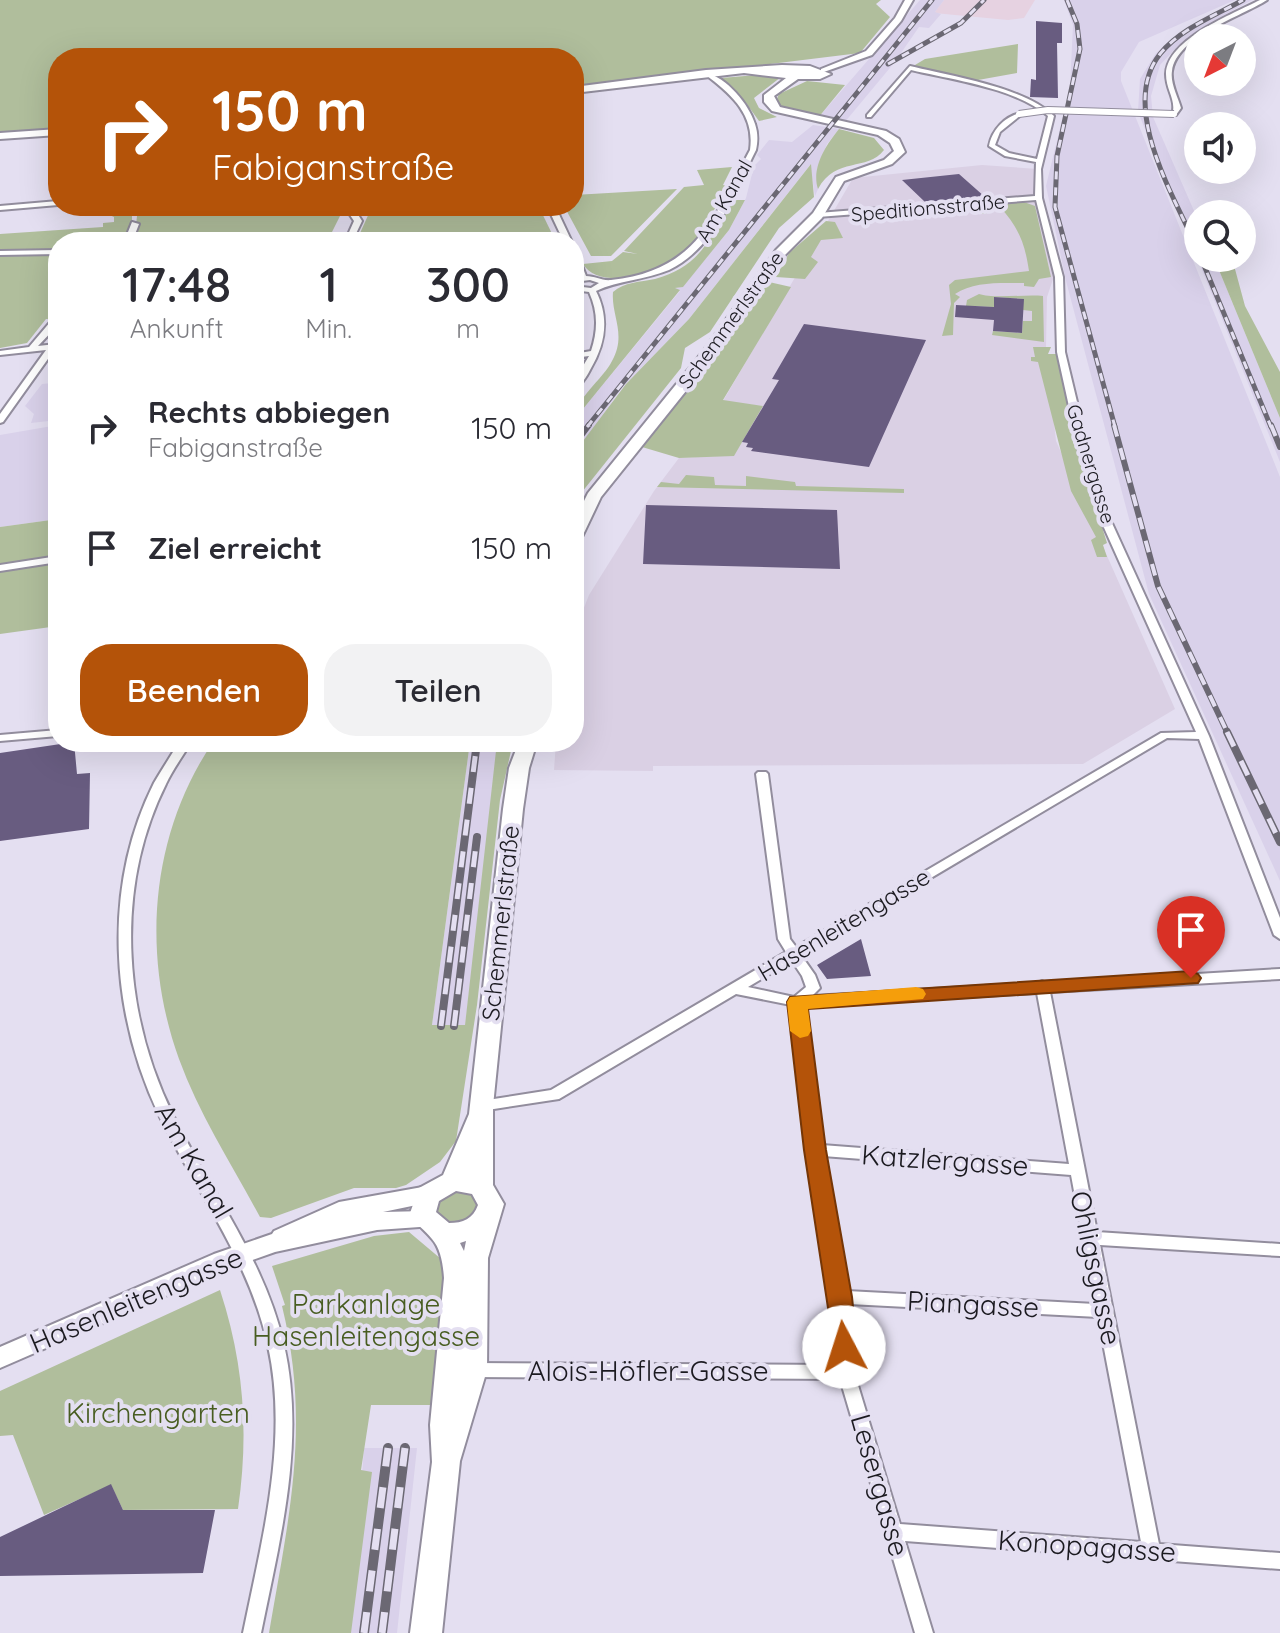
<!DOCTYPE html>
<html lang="de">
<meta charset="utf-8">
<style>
:root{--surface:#fff;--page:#f2f2f3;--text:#2b2b33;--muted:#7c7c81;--accent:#b45309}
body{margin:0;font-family:Quicksand,sans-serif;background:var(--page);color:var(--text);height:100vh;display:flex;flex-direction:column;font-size:30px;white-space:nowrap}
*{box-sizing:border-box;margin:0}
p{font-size:26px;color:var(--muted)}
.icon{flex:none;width:44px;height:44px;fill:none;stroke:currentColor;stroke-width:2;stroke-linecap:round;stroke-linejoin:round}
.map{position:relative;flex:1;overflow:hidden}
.drawer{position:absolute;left:48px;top:232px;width:536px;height:520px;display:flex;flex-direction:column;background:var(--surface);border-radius:32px;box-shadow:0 8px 32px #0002}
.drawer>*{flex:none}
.guide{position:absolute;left:48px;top:48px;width:536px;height:168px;border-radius:32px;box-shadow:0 8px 32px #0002;background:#b45309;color:#fff;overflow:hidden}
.needle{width:52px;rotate:222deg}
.tools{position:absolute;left:1184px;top:24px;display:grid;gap:16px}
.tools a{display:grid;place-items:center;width:72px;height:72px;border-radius:50%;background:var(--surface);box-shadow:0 8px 32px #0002;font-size:40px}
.pin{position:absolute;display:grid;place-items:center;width:68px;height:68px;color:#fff;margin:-82px -34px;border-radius:50% 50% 50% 0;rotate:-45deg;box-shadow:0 0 8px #0007}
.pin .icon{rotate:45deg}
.me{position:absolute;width:88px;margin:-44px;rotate:355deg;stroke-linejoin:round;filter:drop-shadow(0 0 6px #0008)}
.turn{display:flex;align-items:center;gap:28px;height:168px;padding:0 32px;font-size:36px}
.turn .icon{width:104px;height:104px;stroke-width:2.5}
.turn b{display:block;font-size:56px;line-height:68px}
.eta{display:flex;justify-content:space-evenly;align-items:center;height:136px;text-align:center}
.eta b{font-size:48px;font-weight:600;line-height:56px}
.cta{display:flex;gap:16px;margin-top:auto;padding:16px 32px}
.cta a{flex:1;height:92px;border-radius:32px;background:var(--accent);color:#fff;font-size:32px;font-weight:600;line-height:92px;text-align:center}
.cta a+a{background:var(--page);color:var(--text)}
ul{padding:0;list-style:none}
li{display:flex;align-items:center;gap:24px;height:120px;padding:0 32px}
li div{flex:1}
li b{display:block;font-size:30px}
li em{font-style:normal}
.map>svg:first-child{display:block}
</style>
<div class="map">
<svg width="1280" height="1633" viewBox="0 0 1280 1633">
<rect width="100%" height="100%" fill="#e4dff1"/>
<path fill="#dad0e4" d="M982 165 1038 169 1039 198 1054 276 1047 297 1046 347 1056 441 1175 709 1083 764 653 766V771L554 770 556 742H574V633L589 595 654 491 679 458 734 455 762 406 723 401 853 178Z"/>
<path fill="#e6d2e1" d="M944 0H1035L1024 18 1008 20 934 13Z"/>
<path fill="#d9d1ea" d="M920 0H944L935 12 941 14 929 28 919 27 901 53 925 44 894 63 844 123 818 118Z
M1064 0H1235L1139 42 1121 72V81L1280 477V881L1149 594 1066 281 1046 186 1070 87 1073 25Z
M1238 0H1252L1208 24 1177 47 1160 65 1151 96 1153 117 1198 220V258H1214L1280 418V462L1138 112 1140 79 1156 53 1183 31Z
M813 125 839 129 827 144 817 169 818 189 815 196 810 165 689 319 622 388 574 455V420L680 291 674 289 683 286 729 230 746 198 754 166 761 159 757 155 769 140 792 142Z
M58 362V420L31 423 34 414 25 406 42 384 52 383V370Z
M58 425V519L0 527V435Z
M470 742H497L498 751 465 1026 432 1025Z
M364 1448H417L397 1633H350Z"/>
<path fill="#b0be9c" d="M0 0H881L876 4 890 17 860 53 574 88V58H58V130L0 134Z
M1018 44 1017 73 967 82 910 68 925 59Z
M757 75 781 77 754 98 759 108 777 117 759 121 746 103 721 78Z
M807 81 845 85 818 118 786 110 776 101 779 94Z
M839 129 874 138 884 150C867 172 836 156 818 189 811 168 826 145 839 129Z
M811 164 814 197 779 228 710 332 685 348 681 368 574 502V455L583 441 626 384 689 319Z
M732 167 723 185 727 186C714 207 703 238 685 255 666 273 599 292 583 264L612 261 623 252 638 254 624 251 684 187 704 185 697 170Z
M677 189 611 256H591L564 206H574V195Z
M731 200H745L729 230 683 287 675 288 680 290 574 420C574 400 603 379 612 361 627 334 611 316 613 292 624 282 640 282 655 279 701 266 710 239 731 200Z
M1024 202 1035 206 1051 277 1039 279 1034 287 1024 286V283C1001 283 974 281 955 294L960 297 954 303 953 335 942 336 951 304 949 285 955 280 1029 271C1025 244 1019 228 1000 207L982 209 987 214H980L973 207Z
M201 206 198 212 204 206 250 215 298 210V206H345L328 240 58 242V249L0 251V234L103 227V223L114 222V217L105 213 132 211V224L136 225 137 216 142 215 137 210 160 208V212L163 208Z
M349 206H543L539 207 556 242H356L370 211H347Z
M826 221 835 222 843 238 821 240 811 257 818 262 805 279 776 277 789 253Z
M58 254V320L46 319 27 343 0 348V256Z
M1214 258H1232L1245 306 1280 372V418Z
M769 282 791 287 723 400 763 406 734 456 679 458 642 447Z
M979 294C993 299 1026 294 1043 296L1044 342 992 335 993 331 1022 333 1023 321H1032V311L1023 310V299L995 297 994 307 966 306 967 300Z
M1033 347H1051L1048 354H1056L1076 443 1107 543 1103 545 1107 557H1097L1091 540 1096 537 1071 491 1038 362 1031 361V357H1035Z
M686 475 714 477 715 485 746 486V476L795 482 796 486 904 489V493L657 487 661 482 679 484Z
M58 519V626L0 634V527Z
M213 742H470L432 1025H465L497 742H513L500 800 477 1005 456 1141 440 1162 406 1185 396 1188H354L271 1218 260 1217C232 1165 199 1114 179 1059 141 954 150 835 213 742Z
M458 1190 472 1194 479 1204 475 1216 452 1225 434 1214 436 1200Z
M409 1232 447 1264 436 1405H371L361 1470 372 1472 351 1633H269C289 1516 311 1425 282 1306L285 1305 272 1266 374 1236Z
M220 1290C244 1363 249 1433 238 1509L123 1510 111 1485 44 1515 13 1435 0 1436V1391Z"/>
<path fill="#685c80" d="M1036 21 1062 23V43H1057L1058 98 1030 97 1031 79 1036 80Z
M959 174 985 197 925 202 902 180Z
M994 297 1024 299 1022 333 993 331 994 320 955 317 956 305 994 307Z
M804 324 926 340 869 467 751 451 753 448 746 447 748 443 742 442 779 380 772 379Z
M646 505 837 510 840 569 643 564Z
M74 742 77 774 90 773 89 829 0 841V753Z
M861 939 871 976 827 979 817 965Z
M111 1484 123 1510H215L203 1573 0 1576V1537Z"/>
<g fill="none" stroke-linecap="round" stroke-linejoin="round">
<g stroke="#928d9d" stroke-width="4">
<path id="street" d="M1260 0H1267C1241 17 1177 36 1172 71 1170 83 1178 97 1181 108L1176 115H1172C1177 100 1166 91 1166 74 1167 39 1233 14 1260 0Z
M910 66C951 76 1024 87 1054 116L1041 169 1042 198 1063 277 1065 352 1089 452 1111 521 1209 736 1280 918V939L1274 935 1199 739 1167 738 801 955 815 975 820 988 812 996 1037 983 1042 981 1047 983 1280 969V979L1050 992 1097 1232 1280 1244V1256L1100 1245 1159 1544 1280 1553V1569L905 1541 933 1633H915L840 1379 473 1377 467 1375 465 1370 467 1365 473 1363 837 1365 832 1297 808 1150 791 1005 736 994 559 1099 481 1111 476 1110 474 1106 476 1102 481 1101 551 1090 786 952 778 939 756 774 758 772H766L768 774 790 939 796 947 1161 733 1196 732 1101 521 1079 452 1057 352 1055 277 1036 200 818 217 814 215 818 213 1035 196 1036 162 1005 156 989 146C992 130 1005 116 1021 113V115L1000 132 995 145 1009 153 1037 159 1048 116C1016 88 953 80 911 70L871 117H867V115ZM792 961 802 976 806 987 794 997 748 987ZM1037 993 1069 1164 822 1145 804 1006ZM823 1156 1071 1175 1095 1304 847 1291ZM849 1304 1098 1317 1141 1542 900 1524 854 1372Z
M706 73C726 77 749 104 755 124 758 133 758 141 756 150 734 193 715 248 669 270 645 280 619 280 596 291 610 319 605 345 590 370 586 378 581 385 574 390V381L589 356 574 358V354L591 351C598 330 598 312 589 292L574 290V286L591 288 599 283 590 280 574 282V278L579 277 574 265V253L578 255 586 276C595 276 602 281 611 280 697 271 714 217 750 150 755 115 732 95 706 75Z
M58 201V205L0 210V206Z
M547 206H555L572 242H564Z
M351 213H357L362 221 352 242H323L327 240 346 239 354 221 350 215Z
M132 222 139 224 132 242H124Z
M58 250V254L0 255V251Z
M51 321H58V325L38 346 56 344H58V348L55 349 3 422 0 423V414L46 350 0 355V351L29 347Z
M58 556V562L0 571V565Z
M58 730V736L0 741V735Z
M179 742H191C183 756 173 769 166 784 114 888 123 1015 174 1117 212 1193 265 1261 284 1345 306 1441 280 1539 261 1633H243C262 1539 289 1441 268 1346 250 1261 197 1193 160 1117 110 1014 102 887 154 783 162 769 171 756 179 742Z"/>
</g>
<g stroke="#928d9d" stroke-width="4">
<path id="secondary" d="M905 0H913L901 21 872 55 821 73V69L866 51 895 18Z
M428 1186 436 1189 439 1195 436 1201 383 1212 426 1211 434 1214 437 1220 434 1226 377 1230 275 1252 230 1268 0 1368V1347L214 1254 272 1234 274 1231 339 1202Z"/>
</g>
<g stroke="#928d9d" stroke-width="4">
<path id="primary" d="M782 65 810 66 831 74 820 79H798L774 96 780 107 886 131 899 139 905 152 892 164 844 181 822 218 784 256 714 356 601 497 582 537 574 542V521L588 493 704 350 776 250 813 213 836 177 884 160 894 151 890 143 878 135 772 111 764 102V95L786 78 744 73 574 93V87L706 70Z
M58 129V135L0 139V133Z
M519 742H537L529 768 523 809 493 1106V1185L504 1204 488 1258 487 1370 460 1461 442 1633H410L432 1462 430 1425 444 1278C443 1265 441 1249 432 1239 424 1229 417 1226 410 1213L419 1188 443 1175 469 1114 503 809 509 768ZM456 1191 472 1194 478 1205C473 1219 463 1223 449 1223L436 1212 439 1201ZM466 1241 464 1251 460 1243Z"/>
</g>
<use href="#street" fill="#fff" fill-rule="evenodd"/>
<use href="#secondary" fill="#fff" fill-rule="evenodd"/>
<use href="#primary" fill="#fff" fill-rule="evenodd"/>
<g stroke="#6b6873" stroke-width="5">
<path id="rail-far3" d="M1067 0 1077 24 1080 49 1057 156 1055 207 1115 427
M888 64 961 23 984 0
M1198 250C1175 198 1118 107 1160 54 1180 29 1216 15 1243 0
M1201 258 1271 427
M587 427 932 0"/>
</g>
<g stroke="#6b6873" stroke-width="6">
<path id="rail-far2" d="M1114 425 1158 586 1228 734
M1271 425 1280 447
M574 445 589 425"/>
</g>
<g stroke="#6b6873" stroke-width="8">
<path id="rail-far1" d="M1227 732 1280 842
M441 1026 477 742
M454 1026 477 837"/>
</g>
<g stroke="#6b6873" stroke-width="10">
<path id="rail" d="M364 1633 388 1448
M382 1633 405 1448"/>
</g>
<use href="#rail-far3" stroke="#e4dff1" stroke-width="3" stroke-dasharray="8" stroke-linecap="butt"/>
<use href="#rail-far2" stroke="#e4dff1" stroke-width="4" stroke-dasharray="12" stroke-linecap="butt"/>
<use href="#rail-far1" stroke="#e4dff1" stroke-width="5" stroke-dasharray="16" stroke-linecap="butt"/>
<use href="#rail" stroke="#e4dff1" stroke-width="7" stroke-dasharray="21" stroke-linecap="butt"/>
<g stroke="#928d9d" stroke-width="8" stroke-linecap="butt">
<path id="street-bridge" d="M1019 114 1048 110 1174 114"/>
</g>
<use href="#street-bridge" stroke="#fff" stroke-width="6"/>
</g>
<path fill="#b45309" stroke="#753606" stroke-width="2" d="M1191 971 1198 974 1201 978 1198 983 808 1009 826 1150 852 1297 857 1347 853 1354 844 1357 835 1354 804 1150 787 1002 790 997Z"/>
<path fill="#f59e0b" d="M916 987 923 989 926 994 923 999 808 1009 811 1031 808 1036 800 1038 790 1031 787 1002 790 997Z"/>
<g text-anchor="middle" stroke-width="8" stroke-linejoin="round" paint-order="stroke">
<g font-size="20" fill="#1b1a20" stroke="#e4dff1">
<text transform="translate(724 201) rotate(-60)" y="7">Am Kanal</text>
<text transform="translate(928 208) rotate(-5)" y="7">Speditionsstraße</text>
<text transform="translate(731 320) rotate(-54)" y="7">Schemmerlstraße</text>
<text transform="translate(1091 464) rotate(73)" y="7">Gadnergasse</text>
</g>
<g font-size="24" fill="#1b1a20" stroke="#e4dff1">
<text transform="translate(501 923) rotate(-84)" y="8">Schemmerlstraße</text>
<text transform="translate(844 925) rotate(-31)" y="8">Hasenleitengasse</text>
</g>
<g font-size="28" fill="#1b1a20" stroke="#e4dff1">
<text transform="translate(945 1160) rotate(4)" y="10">Katzlergasse</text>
<text transform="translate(194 1161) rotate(60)" y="10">Am Kanal</text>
<text transform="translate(1096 1268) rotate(78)" y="10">Ohligsgasse</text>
<text transform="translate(136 1300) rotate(-23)" y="10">Hasenleitengasse</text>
<text transform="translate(973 1304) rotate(3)" y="10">Piangasse</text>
<text x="648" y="1381">Alois-Höfler-Gasse</text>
<text transform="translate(880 1485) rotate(74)" y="10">Lesergasse</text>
<text transform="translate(1087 1546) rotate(4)" y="10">Konopagasse</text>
</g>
<g font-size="28" fill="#485d21" stroke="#e4dff1">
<text x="366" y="1314">Parkanlage<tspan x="366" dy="32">Hasenleitengasse</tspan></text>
<text x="158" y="1423">Kirchengarten</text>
</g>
</g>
</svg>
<div class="tools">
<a><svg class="needle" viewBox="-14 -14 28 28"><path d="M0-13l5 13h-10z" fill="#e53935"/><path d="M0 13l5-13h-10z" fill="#7c7c81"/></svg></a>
<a><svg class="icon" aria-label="sound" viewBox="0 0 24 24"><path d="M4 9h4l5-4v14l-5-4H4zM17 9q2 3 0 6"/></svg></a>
<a><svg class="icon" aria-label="search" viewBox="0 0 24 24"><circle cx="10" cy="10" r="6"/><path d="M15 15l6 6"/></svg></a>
</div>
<div class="pin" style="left:1191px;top:978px;background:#d93025"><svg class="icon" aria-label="arrive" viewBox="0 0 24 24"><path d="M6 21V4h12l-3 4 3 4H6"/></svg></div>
<svg class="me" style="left:844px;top:1347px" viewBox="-20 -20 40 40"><circle r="19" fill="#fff"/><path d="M0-13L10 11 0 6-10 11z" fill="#b45309"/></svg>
<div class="guide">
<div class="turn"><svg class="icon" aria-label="right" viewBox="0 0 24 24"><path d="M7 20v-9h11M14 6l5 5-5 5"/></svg><div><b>150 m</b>Fabiganstraße</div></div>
</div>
<section class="drawer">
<div class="eta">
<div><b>17:48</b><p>Ankunft</p></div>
<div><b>1</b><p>Min.</p></div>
<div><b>300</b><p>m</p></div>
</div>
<ul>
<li><svg class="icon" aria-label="right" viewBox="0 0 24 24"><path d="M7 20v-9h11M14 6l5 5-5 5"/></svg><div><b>Rechts abbiegen</b><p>Fabiganstraße</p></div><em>150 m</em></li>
<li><svg class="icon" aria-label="arrive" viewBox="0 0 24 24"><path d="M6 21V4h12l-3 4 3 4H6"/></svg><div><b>Ziel erreicht</b></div><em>150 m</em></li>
</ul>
<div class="cta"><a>Beenden</a><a>Teilen</a></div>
</section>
</div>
